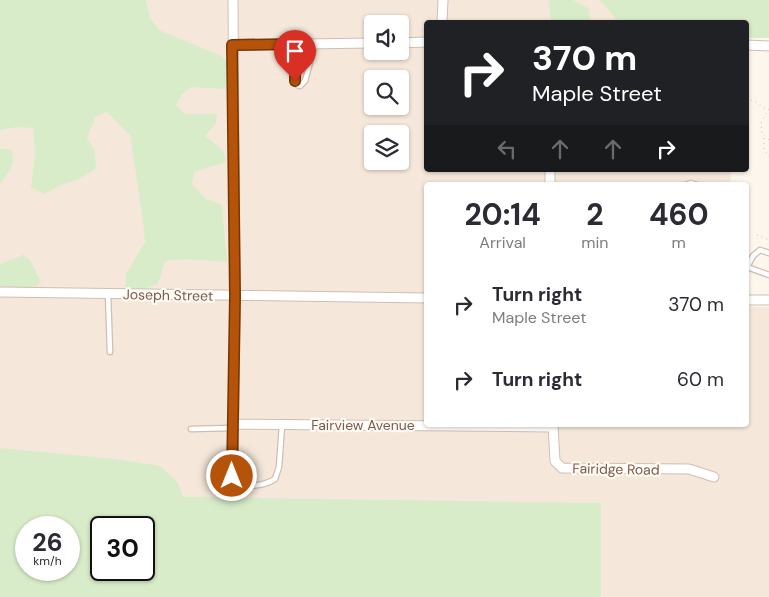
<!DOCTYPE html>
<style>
:root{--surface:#fff;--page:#f2f2f3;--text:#2b2b33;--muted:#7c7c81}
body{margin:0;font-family:"DM Sans",sans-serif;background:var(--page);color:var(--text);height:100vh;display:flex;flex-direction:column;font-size:19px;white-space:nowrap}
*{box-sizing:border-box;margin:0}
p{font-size:16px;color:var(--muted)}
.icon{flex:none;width:28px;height:28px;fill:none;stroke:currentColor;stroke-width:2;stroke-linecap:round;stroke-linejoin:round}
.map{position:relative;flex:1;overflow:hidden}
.drawer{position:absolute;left:424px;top:182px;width:325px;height:245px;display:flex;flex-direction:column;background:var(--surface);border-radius:5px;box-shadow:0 1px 4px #0004}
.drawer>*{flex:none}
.hud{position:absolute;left:424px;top:20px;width:325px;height:152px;border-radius:5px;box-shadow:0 1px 4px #0004;background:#202124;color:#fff;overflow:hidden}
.controls{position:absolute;left:364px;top:15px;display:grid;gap:10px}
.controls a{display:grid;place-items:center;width:45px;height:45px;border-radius:5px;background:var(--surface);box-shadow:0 1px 4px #0004;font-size:25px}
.speed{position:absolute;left:15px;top:516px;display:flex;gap:10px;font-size:25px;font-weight:700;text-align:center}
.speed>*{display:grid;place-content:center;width:65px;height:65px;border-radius:50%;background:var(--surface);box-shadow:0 1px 4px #0004;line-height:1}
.speed small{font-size:12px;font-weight:400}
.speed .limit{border:2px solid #111;border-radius:8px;background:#fff;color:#111}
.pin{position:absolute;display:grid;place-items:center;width:42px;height:42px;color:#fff;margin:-51px -21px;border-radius:50% 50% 50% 0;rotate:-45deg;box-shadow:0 0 5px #0007}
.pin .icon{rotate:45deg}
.me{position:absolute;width:55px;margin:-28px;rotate:0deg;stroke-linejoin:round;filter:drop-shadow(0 0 4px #0008)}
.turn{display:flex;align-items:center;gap:18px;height:105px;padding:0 25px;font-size:22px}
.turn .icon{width:65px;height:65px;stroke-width:2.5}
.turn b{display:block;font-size:35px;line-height:42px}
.lanes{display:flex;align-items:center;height:48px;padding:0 25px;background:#0003;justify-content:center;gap:25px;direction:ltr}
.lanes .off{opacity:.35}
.eta{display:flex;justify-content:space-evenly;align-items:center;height:85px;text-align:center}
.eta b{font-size:30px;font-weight:700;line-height:35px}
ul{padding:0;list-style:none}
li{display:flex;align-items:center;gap:15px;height:75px;padding:0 25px}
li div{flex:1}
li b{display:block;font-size:19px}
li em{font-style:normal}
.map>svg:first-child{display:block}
</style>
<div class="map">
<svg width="769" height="597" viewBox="0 0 769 597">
<rect width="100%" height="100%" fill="#fdf6ec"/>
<path fill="#f5e8da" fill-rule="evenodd" d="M0 0H769V38H746V22H426V170H731L730 185H426V425H746V307H769V597H601V503L101 528V570L0 597ZM372 24H400V51H372ZM372 79H400V106H372ZM372 134H400V161H372ZM26 528H69V570H26Z"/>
<path fill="#d8ecc9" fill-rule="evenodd" d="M0 0H146L150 18 159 30 221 56 228 64 226 89 191 87 182 94 176 105 185 114H217L216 123 205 136 223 150 226 162 194 172 192 184 206 199 222 205 227 262 186 259 165 261 158 284 144 289 125 287 126 274 145 242 143 221 130 135 107 112 96 116 87 138 95 151 96 168C80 182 63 181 45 194L31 188 35 153 33 128 17 127 0 130Z
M549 0H573L589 9 590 22H551Z
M600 0H769V38H746V22H619Z
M0 149H11C17 164 9 172 0 184Z
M23 255 30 260 41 282 33 288 0 287V264Z
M0 448 115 459 160 466 178 483 183 497 601 503V597H0ZM26 528H69V570H26ZM101 528H144V570H101Z"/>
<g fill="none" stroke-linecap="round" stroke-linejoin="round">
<g stroke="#d1beb0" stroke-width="7">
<path id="service" d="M296 44 295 81 297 85 300 86 305 81 315 44
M685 185 691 183 697 185
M747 267 769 275
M746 269 753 256 760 250 769 253
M108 294 110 352
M191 429 233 428
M233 481C243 489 264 486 275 479L279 467 282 425"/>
</g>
<g stroke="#d1beb0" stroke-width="11">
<path id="minor" d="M442 22 443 0
M400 43 426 42
M232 45 372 43
M746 45 769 46
M550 185V170
M0 292 426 298
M746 300H769
M233 424 552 427
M553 425 555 461 562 468 689 469 714 477
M233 481 235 296 233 0"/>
</g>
<path stroke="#d9b8a5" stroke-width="1" stroke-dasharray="1 4" stroke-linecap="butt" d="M746 99 754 101 768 110
M769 109 761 122 762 133 769 140
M764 138V149L769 157
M757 235 769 240"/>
<use href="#service" stroke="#fff" stroke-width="4.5"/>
<use href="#minor" stroke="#fff" stroke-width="9"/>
</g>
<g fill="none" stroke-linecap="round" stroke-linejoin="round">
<g stroke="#753606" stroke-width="12">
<path id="route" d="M232 476 235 296 232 45 296 44 295 81"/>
</g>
<use href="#route" stroke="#b45309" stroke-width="9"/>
</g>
<g text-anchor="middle" stroke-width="4.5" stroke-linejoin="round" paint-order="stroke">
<g font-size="14" fill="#7a5c4d" stroke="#fffaf3">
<text transform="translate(168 295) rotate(1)" y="5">Joseph Street</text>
<text x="363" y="430">Fairview Avenue</text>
<text transform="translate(616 469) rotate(1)" y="5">Fairidge Road</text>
</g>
</g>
</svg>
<div class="controls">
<a><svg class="icon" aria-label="sound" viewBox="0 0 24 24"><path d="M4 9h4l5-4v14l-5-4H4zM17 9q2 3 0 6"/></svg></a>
<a><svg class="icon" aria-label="search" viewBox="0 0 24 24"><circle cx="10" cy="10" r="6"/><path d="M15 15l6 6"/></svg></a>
<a><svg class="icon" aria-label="layers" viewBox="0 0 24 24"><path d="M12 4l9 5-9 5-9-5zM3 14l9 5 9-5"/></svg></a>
</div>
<div class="speed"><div>26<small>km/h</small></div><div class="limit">30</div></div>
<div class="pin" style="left:295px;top:81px;background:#d93025"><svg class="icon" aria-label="arrive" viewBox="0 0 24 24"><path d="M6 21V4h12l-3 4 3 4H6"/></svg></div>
<svg class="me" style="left:232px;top:476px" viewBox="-20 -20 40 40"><circle r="17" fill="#b45309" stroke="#fff" stroke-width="3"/><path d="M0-11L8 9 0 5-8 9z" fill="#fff"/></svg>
<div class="hud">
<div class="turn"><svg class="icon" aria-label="right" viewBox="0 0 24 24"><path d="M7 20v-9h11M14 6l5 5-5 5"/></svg><div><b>370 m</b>Maple Street</div></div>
<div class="lanes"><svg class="icon off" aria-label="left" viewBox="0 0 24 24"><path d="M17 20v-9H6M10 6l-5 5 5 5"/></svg><svg class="icon off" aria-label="ahead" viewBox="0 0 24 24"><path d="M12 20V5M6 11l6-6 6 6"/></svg><svg class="icon off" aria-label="ahead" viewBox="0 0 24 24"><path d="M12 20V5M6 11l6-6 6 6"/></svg><svg class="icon" aria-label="right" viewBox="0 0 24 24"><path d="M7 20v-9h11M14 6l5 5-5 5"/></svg></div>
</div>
<section class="drawer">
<div class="eta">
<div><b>20:14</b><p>Arrival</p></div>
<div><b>2</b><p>min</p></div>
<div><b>460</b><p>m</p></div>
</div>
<ul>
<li><svg class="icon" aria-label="right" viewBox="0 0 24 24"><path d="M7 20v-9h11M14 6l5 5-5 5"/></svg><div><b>Turn right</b><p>Maple Street</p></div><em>370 m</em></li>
<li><svg class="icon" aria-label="right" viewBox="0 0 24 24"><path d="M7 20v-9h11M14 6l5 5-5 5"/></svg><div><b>Turn right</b></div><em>60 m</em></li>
</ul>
</section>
</div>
